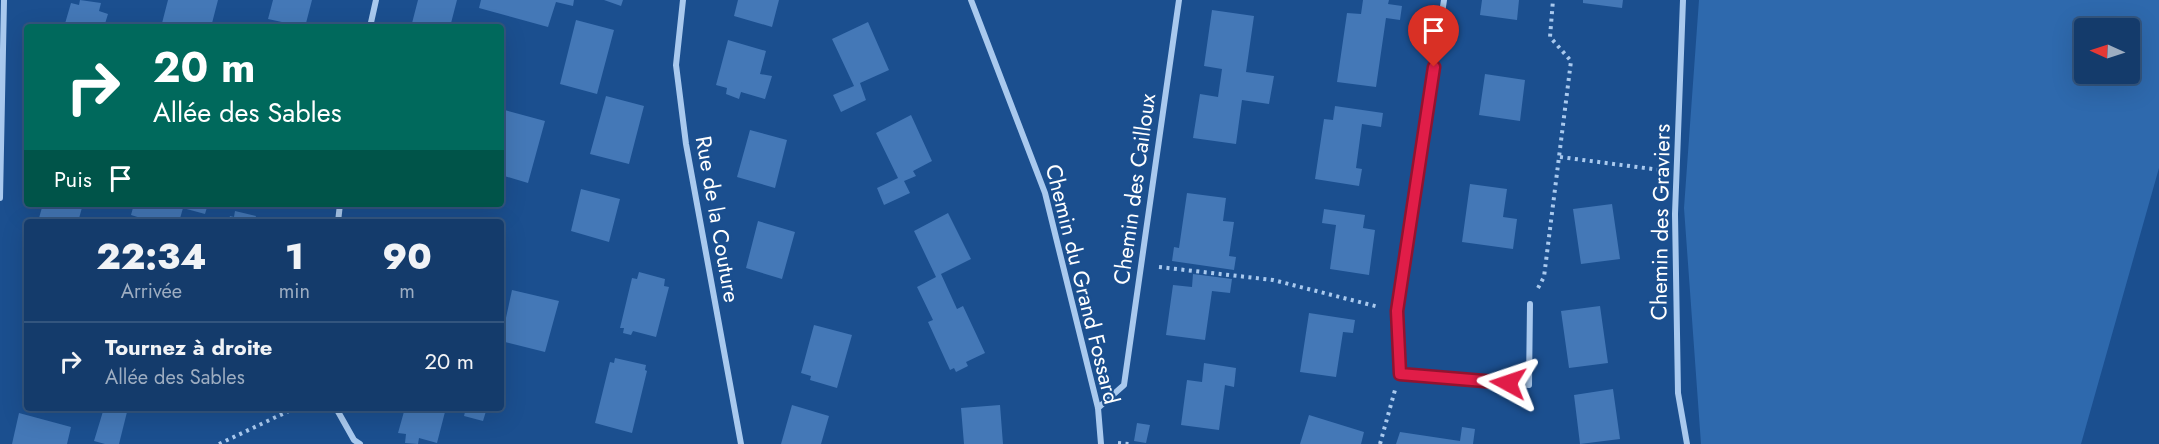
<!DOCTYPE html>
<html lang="fr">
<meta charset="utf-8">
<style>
:root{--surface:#143b6b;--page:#214673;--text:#f1f3f6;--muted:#9dadc1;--line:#33557e}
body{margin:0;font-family:Jost,sans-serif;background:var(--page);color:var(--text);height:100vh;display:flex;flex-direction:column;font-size:22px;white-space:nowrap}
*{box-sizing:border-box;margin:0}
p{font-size:20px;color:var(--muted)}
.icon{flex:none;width:33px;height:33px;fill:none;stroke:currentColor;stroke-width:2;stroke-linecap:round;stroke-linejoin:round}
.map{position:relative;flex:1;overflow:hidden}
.side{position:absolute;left:24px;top:219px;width:480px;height:192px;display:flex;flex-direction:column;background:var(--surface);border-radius:6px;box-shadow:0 6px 24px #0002,0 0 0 2px var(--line)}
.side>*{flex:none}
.hud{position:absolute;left:24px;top:24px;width:480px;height:183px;border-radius:6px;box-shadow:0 6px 24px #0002,0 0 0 2px var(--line);background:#00695c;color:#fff;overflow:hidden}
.needle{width:39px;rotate:273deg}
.fabs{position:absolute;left:2074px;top:18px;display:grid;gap:12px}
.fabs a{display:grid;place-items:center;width:66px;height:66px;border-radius:6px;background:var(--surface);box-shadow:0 6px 24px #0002,0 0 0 2px var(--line);font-size:30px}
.pin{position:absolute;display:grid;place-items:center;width:51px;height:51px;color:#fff;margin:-62px -26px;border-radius:50% 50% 50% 0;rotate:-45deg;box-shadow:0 0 6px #0007}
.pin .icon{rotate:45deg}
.me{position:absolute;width:66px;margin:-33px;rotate:275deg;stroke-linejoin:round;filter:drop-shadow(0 0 4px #0008)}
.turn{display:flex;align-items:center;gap:21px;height:126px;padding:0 30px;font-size:27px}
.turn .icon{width:78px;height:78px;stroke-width:2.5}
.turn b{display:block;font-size:42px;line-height:51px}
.then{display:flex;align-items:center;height:57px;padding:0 30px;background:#0003;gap:12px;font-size:22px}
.eta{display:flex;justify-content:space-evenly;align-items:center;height:102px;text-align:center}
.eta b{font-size:36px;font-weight:800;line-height:42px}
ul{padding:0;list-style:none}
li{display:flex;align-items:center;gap:18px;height:78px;padding:0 30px;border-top:2px solid var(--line)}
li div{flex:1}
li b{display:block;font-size:22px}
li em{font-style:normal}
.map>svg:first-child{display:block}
</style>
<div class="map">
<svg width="2159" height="444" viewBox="0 0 2159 444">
<rect width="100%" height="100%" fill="#1b4f8f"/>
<path fill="#2e69ad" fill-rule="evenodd" d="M1699 0H2159V168L2081 444H1701L1684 208ZM2085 28H2130V74H2085Z"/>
<path fill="#4478b7" d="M80 0 101 3 99 11 108 14 104 27H64L71 3 79 5Z
M168 0H218L211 27H161Z
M273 0H312L305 27 268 19Z
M418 0H457L450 27H411Z
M481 0H574L573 6 556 2 548 27 479 8Z
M604 0H623L621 6Z
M738 0H779L772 27 734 16Z
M1363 0H1389L1388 4 1402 6 1400 20 1386 18 1376 87 1337 82 1347 13 1361 14Z
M1482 0H1519L1517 20 1480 15Z
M1583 0H1623L1622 8 1583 3Z
M1212 10 1254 16 1246 72 1274 76 1269 104 1242 100 1236 144 1193 138 1200 94 1218 97 1222 69 1204 66Z
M576 20 614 30 597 94 560 84Z
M868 22 889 70 860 83 866 100 841 112 833 95 854 86 832 39Z
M728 40 766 51 760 74 772 76 765 99 741 92 739 99 726 94 727 88 716 85Z
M1485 74 1525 80 1520 121 1479 115Z
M606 96 644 106 629 164 590 154Z
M1335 106 1383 113 1381 127 1362 124 1356 168 1362 169 1359 186 1315 179 1324 119 1333 120Z
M501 109 545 121 528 183 501 175Z
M911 115 932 161 913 171 916 176 904 181 910 193 884 205 877 188 898 178 876 133Z
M750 130 787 140 775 188 737 177Z
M1470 184 1507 189 1503 217 1517 219 1513 249 1462 242Z
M581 189 620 199 609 242 571 231Z
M1187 193 1226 198 1223 221 1234 222 1229 256 1236 257 1234 270 1172 261 1174 247 1179 248Z
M43 204H83L78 222H54L39 218Z
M134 204H208L205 214 183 208 179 222H143L144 219 131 215Z
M1612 204 1620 259 1581 264 1573 209Z
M1324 209 1365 215 1363 228 1375 230 1369 275 1330 269 1336 225 1322 223Z
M235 211 256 216 254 222H228L230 216 234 217Z
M948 213 971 259 941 274 957 309 963 306 985 353 966 362 968 366 956 372 954 368 950 370 928 322 933 320 917 287 936 277 914 231Z
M758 221 795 232 782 279 746 268Z
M639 272 665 279 664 286 669 287 656 337 633 331 631 335 623 333 624 328H620L632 278 637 279Z
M1193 274 1232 279 1230 293 1212 291 1205 340 1166 335 1173 285 1192 287Z
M512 290 559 301 545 352 501 341Z
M1600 306 1608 363 1569 368 1561 311Z
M1309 313 1355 320 1353 333 1343 332 1336 377 1300 372Z
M814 325 852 335 837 388 810 380 811 376 801 373Z
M615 358 646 365 645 370 647 371 632 433 595 423 610 362 614 363Z
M1204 363 1236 368 1234 387 1225 385 1219 430 1181 425 1187 380 1202 382Z
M1613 389 1620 439 1580 444 1574 395Z
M792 405 829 416 821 444H781Z
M1000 405 1003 444H964L961 408Z
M104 408H128L119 444H105L94 441Z
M405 408H446L437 443 419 438 418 444 405 443 406 434 398 433Z
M466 408H487L483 421 464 416Z
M19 413 71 427 67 444H12Z
M1309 415 1364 432 1361 444H1300Z
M1137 423 1150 425 1146 443 1134 441Z
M1462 427 1475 429 1473 444H1396L1400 432 1460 441Z"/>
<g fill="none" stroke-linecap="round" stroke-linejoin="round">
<path stroke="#a9c9ee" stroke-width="4" stroke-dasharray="3 4.5" stroke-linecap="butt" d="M1560 157 1660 170
M1159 267 1273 280 1379 307
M1538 288 1544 277 1571 61 1550 37 1553 0
M1118 443 1129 444
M219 444 295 408
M1380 444 1395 390"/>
<path stroke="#a9c9ee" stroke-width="6" d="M683 0 676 65 686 144 741 444
M971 0 1045 193 1098 408 1101 444
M1444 0 1397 311 1400 374 1529 385 1530 304
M1683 0 1675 214 1678 393 1687 444
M370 27 376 0
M0 198 4 0
M338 222 340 204
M336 408 354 440 360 444
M1098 408 1124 385 1179 0"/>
</g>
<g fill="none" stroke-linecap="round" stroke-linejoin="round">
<g stroke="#92132f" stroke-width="15">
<path id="route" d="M1434 67 1397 311 1400 374 1508 383"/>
</g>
<use href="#route" stroke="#e11d48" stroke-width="10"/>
</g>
<g text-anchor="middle" stroke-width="4.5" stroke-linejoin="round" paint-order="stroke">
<g font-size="22" fill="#fff" stroke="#1b4f8f">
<text transform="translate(1134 189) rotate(-82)" y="8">Chemin des Cailloux</text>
<text transform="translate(718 219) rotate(80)" y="8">Rue de la Couture</text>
<text transform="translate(1660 222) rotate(-89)" y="8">Chemin des Graviers</text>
<text transform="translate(1083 284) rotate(76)" y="8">Chemin du Grand Fossard</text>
</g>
</g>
</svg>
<div class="fabs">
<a><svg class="needle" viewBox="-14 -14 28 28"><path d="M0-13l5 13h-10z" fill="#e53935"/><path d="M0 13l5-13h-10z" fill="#9dadc1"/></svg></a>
</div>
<div class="pin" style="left:1434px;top:67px;background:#d93025"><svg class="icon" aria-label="arrive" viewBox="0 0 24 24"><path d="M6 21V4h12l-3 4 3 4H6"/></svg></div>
<svg class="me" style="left:1508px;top:383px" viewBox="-20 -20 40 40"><path d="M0-17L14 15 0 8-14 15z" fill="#e11d48" stroke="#fff" stroke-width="4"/></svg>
<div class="hud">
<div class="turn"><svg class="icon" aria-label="right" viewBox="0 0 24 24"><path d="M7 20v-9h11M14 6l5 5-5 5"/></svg><div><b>20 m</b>Allée des Sables</div></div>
<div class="then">Puis<svg class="icon" aria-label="arrive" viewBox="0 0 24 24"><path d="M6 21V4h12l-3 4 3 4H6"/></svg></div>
</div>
<section class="side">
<div class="eta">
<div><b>22:34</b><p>Arrivée</p></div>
<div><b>1</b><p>min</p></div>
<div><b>90</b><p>m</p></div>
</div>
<ul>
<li><svg class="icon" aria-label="right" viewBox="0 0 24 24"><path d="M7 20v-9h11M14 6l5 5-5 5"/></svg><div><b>Tournez à droite</b><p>Allée des Sables</p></div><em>20 m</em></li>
</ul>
</section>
</div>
